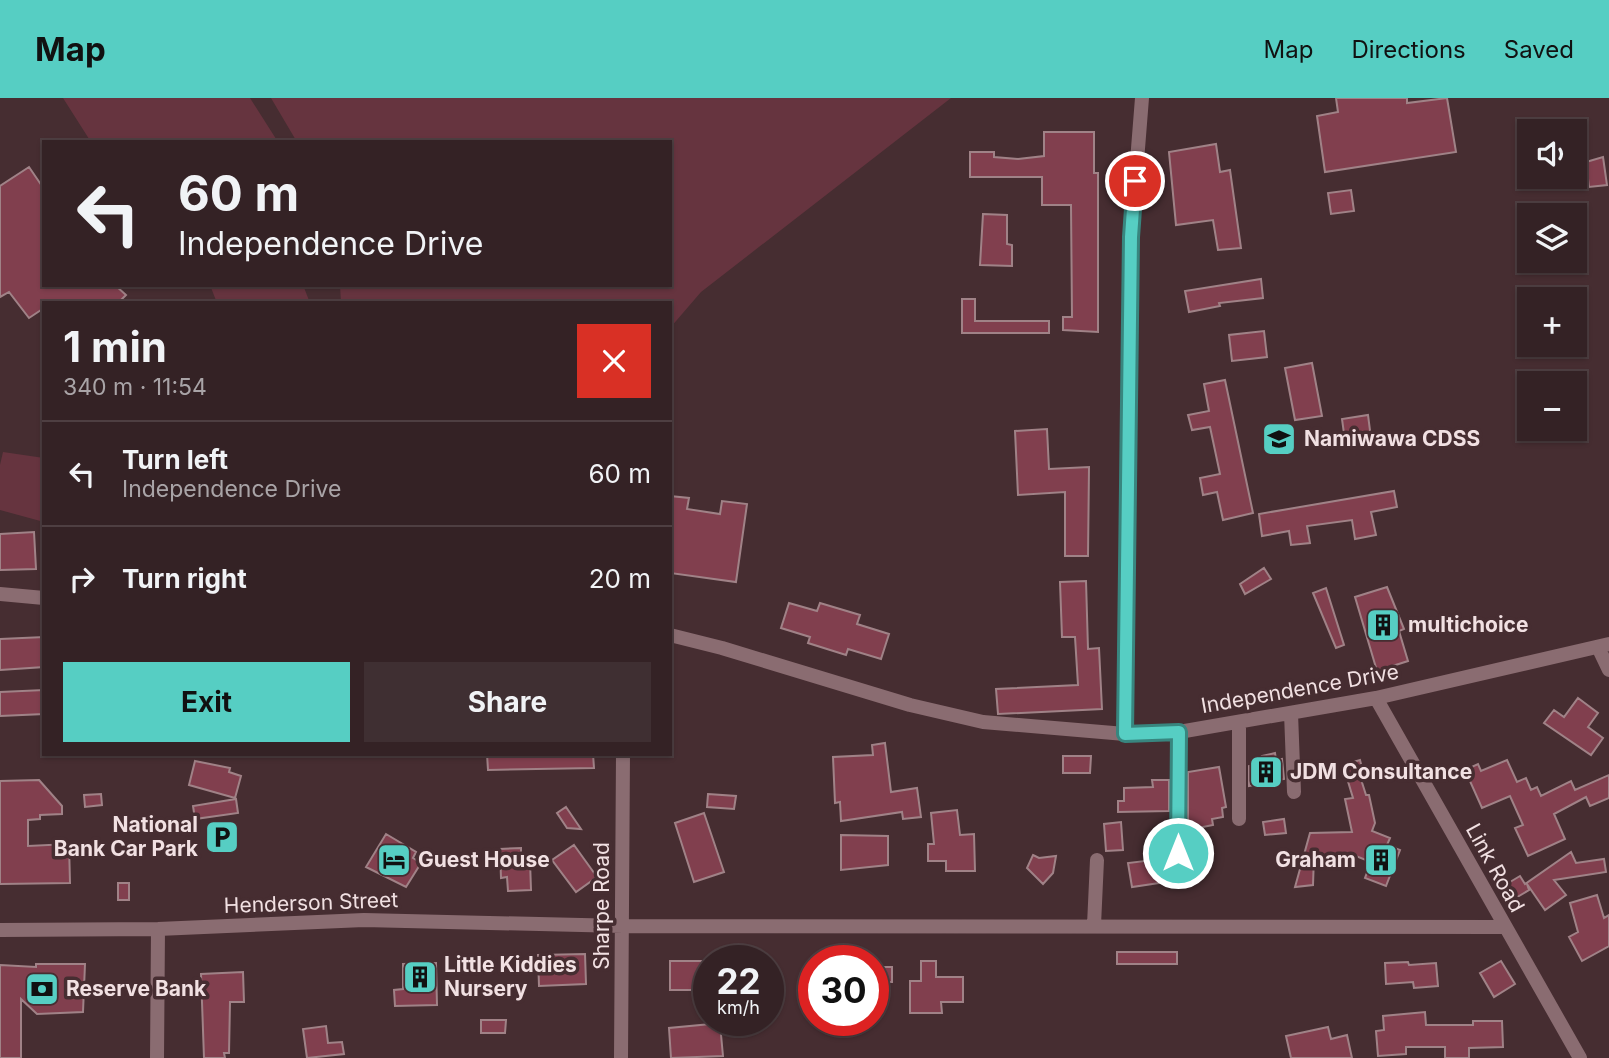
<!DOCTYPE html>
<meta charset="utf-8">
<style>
:root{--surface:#342225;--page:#3f2f32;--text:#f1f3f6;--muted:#a9a4a7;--line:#4e3f42;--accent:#56cec3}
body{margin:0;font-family:Inter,sans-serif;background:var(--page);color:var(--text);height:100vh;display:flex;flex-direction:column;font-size:26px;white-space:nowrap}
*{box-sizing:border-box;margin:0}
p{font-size:23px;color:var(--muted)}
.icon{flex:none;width:38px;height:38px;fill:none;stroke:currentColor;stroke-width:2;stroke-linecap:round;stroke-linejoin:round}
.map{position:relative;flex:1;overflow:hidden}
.side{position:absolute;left:42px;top:203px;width:630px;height:455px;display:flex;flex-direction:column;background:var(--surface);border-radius:0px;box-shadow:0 2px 5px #0004,0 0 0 2px var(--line)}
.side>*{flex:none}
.banner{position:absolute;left:42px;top:42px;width:630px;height:147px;border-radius:0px;box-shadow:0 2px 5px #0004,0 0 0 2px var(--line);background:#342225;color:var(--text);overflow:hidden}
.buttons{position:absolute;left:1517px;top:21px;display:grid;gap:14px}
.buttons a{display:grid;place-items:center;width:70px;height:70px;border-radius:0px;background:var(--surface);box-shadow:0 2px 5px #0004,0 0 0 2px var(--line);font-size:35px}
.speed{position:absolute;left:693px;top:847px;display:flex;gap:14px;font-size:35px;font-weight:700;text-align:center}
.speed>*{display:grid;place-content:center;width:91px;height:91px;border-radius:50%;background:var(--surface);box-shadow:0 2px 5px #0004,0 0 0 2px var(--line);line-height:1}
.speed small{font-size:18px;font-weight:400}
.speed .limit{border:10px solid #d22;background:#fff;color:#111}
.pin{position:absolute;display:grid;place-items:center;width:60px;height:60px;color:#fff;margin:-30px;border:4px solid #fff;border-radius:50%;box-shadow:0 2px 7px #0007}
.me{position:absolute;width:77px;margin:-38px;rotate:0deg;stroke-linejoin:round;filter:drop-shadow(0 0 5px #0008)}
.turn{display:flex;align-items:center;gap:24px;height:147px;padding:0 21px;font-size:32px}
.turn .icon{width:91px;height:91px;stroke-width:2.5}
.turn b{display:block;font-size:49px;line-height:60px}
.round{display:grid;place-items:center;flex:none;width:74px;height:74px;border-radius:0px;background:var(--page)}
.headline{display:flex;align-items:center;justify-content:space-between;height:119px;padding:0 21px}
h1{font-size:42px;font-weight:700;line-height:52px}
.cta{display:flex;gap:14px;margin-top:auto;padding:14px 21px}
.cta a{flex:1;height:80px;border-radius:0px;background:var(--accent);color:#111;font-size:28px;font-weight:700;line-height:80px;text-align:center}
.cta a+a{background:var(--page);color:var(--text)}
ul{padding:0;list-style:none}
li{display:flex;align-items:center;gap:21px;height:105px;padding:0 21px;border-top:2px solid var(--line)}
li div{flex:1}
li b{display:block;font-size:26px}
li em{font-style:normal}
header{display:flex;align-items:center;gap:42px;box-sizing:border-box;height:98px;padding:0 35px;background:var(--accent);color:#111}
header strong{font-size:33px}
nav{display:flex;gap:38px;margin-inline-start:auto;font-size:24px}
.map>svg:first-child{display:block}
</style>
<header>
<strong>Map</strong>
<nav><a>Map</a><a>Directions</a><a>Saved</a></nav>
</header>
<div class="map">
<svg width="1609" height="960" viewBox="0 0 1609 960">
<rect width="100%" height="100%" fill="#462d31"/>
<path fill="#66343f" d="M63 0H250L278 44H91Z
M271 0H951L701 194 670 230V205H341L340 187H670V44H297Z
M210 187H303L310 205H217Z
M3 354 44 360V424L0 412V367Z"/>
<path fill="#813f4e" stroke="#a08287" stroke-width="2" d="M1336 0H1407V5L1447 0 1456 54 1325 74 1317 18 1338 14Z
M1044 34H1094V75H1098V234L1063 232V219H1072L1071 107H1042V79H970V54H994V59L1018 61 1044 58Z
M1216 46 1220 74 1230 72 1241 150 1218 152 1213 122 1176 127 1169 54Z
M1603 59 1607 87 1589 89 1586 64Z
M29 69 44 91V187H115L126 197 118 205H44V210L29 220 9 194 0 199V88Z
M1351 92 1354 113 1331 116 1328 95Z
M983 116 1007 117V146L1012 147V168L980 167Z
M1261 181 1263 200 1219 205 1220 208 1189 214 1185 193Z
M962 201H975V223H1049V235H962Z
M1264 233 1267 259 1232 263 1229 237Z
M1312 265 1322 318 1295 322 1285 270Z
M1225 282 1253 415 1223 422 1217 394 1203 397 1200 380 1220 376 1210 329 1192 332 1188 317 1209 313 1204 286Z
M1368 317 1371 340 1345 343 1342 321Z
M1047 331 1049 371 1089 369 1088 458H1065V394L1018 397 1015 333Z
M1394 393 1397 409 1371 414 1376 437 1355 441 1352 422 1307 428 1310 445 1291 447 1289 433 1262 438 1259 416Z
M670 398 689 400 687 411 720 416 722 403 747 406 736 484 670 475Z
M34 434 36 471 0 472V436Z
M1264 470 1271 481 1245 496 1240 486Z
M1086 483 1088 551 1099 550 1102 611 998 616 996 591 1078 587 1075 539H1062L1060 484Z
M1387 489 1404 531 1399 533 1408 563 1377 573 1355 499Z
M1326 490 1344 547 1336 550 1313 495Z
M789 505 817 513 820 505 860 517 857 526 889 536 881 561 848 551 846 557 808 545 810 539 781 530Z
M44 539V569L0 572V541Z
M44 592V616L0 618V594Z
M1578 600 1598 615 1588 629 1603 640 1591 657 1544 625 1554 612 1564 619Z
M885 645 891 694 917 690 921 719 903 721 902 714 841 723 840 704 835 705 833 659 873 657 872 647Z
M1275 655 1276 662 1282 661 1284 681 1249 688V668L1264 665 1262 658Z
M487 656H593L594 670 488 672Z
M1063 658H1091L1090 675H1063Z
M1360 662 1363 674 1359 675 1366 697H1369L1375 725 1372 733 1390 740 1387 747 1400 752 1386 788 1365 780 1371 764 1351 756 1314 758 1313 787 1295 789 1310 735 1352 734 1345 701 1353 700 1343 667Z
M1507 662 1517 684 1526 680 1531 692 1537 689 1541 698 1571 683 1575 692 1609 677V700L1590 708 1586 699 1554 716 1565 741 1528 758 1515 730 1523 727 1510 698 1482 710 1465 672 1478 666 1481 673Z
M195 663 230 670 229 674 241 678 235 700 189 687Z
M1219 669 1226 709 1222 710 1223 719 1212 721 1213 727 1188 732V674Z
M39 682 62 708V716L40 717V721L28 722V748L69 746 70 785 0 786V683Z
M1152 682H1169V713L1118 714V703H1124V690L1153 689Z
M101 696 102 707 85 709 84 697Z
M708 696 736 698 734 711 707 709Z
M236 701 238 715 195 721 193 708Z
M566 709 581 731 567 730 557 715Z
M957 712 960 737 974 736 975 773H946V763H928V746H934L931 715Z
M704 715 724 774 694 784 675 725Z
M1284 721 1286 735 1265 737 1263 724Z
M1121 724 1123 752 1106 753 1104 726Z
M386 736 416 754 413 760 421 765 406 789 366 769Z
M841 737 888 738V767L841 772Z
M574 747 597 779 576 794 552 762Z
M521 750V763H530L531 792 508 793 507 779 501 780 500 751Z
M1571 754 1576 765 1604 761 1606 774 1554 782 1566 797 1545 812 1527 786 1529 792 1514 801 1505 787 1520 778 1525 786Z
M1033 757 1039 760 1056 758 1053 775 1043 786 1027 770Z
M1161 761 1162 766 1171 765 1173 783 1132 789 1128 765Z
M118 785H129V802H118Z
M1597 797 1604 820 1609 817V848L1582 863 1569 839 1578 834 1570 805Z
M1117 854H1177V866H1117Z
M585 856 586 886 539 888 538 857Z
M670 863H709V892H670Z
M921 863H936V879H963V904H941L942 915H910V883H921Z
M1501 863 1515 886 1494 899 1480 875Z
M1408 864 1409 867 1436 865 1438 888 1414 890 1413 884 1386 886 1385 865Z
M436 865 437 907 395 908 394 892 403 891V866Z
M36 866H85L83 914 37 916 21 901V960H0V867L36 869Z
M873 869H892V884H873Z
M243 874 244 904H230L229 955H224L225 960H204L201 876Z
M1425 914 1426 927H1473V923H1502L1503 949 1469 950V960H1445V949H1406V956L1378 958 1376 933 1384 932 1383 918Z
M481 922H506L505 935H481Z
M711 926H720L723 958 671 960 669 930Z
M326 928 328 945 342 944 344 956 307 960 303 931Z
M1328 929 1331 941 1347 937 1352 960H1291L1286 938Z"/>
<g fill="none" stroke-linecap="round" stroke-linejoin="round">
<path stroke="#8a6c71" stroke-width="14" d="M0 496 44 500
M670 537 722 550 910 607 983 624 1125 636 1179 634 1376 600 1609 546
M1598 549 1609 572
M1376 600 1580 960
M1291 615 1294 694
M1239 624V721
M1125 636 1131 139 1142 0
M1178 755 1179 634
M1094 827 1097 762
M0 832 158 831 364 822 623 828 1504 829
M157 960 158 831
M621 960 623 656"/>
</g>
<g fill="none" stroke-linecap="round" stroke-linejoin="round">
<g stroke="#38867f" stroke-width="18">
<path id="route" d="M1135 83 1131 139 1125 636 1179 634 1178 755"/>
</g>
<use href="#route" stroke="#56cec3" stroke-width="12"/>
</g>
<defs>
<g id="school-square" transform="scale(1.75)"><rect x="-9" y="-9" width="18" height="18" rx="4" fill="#56cec3" stroke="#462d31"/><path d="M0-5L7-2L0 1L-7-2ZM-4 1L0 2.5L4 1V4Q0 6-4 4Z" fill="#111"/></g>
<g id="building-square" transform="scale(1.75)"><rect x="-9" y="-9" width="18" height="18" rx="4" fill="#56cec3" stroke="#462d31"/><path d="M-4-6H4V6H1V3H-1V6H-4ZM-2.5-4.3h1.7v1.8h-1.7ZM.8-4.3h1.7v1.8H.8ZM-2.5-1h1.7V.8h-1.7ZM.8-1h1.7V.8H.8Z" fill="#111"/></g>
<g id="parking-square" transform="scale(1.75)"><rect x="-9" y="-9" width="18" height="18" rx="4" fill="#56cec3" stroke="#462d31"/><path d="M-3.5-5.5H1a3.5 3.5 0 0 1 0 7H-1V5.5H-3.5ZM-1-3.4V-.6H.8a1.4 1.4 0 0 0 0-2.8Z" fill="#111"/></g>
<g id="hotel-square" transform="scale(1.75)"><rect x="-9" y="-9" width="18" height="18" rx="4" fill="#56cec3" stroke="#462d31"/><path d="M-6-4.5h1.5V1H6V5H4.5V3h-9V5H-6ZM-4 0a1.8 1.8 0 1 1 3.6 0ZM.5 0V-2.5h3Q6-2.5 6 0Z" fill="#111"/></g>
<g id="bank-square" transform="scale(1.75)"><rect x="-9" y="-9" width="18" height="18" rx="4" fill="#56cec3" stroke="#462d31"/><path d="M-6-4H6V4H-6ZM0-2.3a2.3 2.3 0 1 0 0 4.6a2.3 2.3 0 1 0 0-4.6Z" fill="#111"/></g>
</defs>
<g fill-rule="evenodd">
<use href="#school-square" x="1279" y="341"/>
<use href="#building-square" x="1383" y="527"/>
<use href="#building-square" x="1266" y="674"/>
<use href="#parking-square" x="222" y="739"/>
<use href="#hotel-square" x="394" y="762"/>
<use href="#building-square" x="1381" y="762"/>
<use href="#building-square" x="420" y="879"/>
<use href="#bank-square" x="42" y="891"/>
</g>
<g text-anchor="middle" stroke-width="7" stroke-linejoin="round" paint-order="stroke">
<g font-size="21" font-weight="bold" fill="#f1e0e2" stroke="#462d31" text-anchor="start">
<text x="1304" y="348">Namiwawa CDSS</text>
<text x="1408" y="534">multichoice</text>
<text x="1290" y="681">JDM Consultance</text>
<text x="198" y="734" text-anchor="end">National<tspan x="198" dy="24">Bank Car Park</tspan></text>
<text x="418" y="769">Guest House</text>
<text x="1356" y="769" text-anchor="end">Graham</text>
<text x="444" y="874">Little Kiddies<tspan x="444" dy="24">Nursery</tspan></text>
<text x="66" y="898">Reserve Bank</text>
</g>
<g font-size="21" fill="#f1e0e2" stroke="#462d31">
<text transform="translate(1300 591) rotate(-10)" y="7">Independence Drive</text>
<text transform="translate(1495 770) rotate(61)" y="7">Link Road</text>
<text transform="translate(311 805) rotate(-2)" y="7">Henderson Street</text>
<text transform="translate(602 808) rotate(-90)" y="7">Sharpe Road</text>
</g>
</g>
</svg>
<div class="buttons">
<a><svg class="icon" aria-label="sound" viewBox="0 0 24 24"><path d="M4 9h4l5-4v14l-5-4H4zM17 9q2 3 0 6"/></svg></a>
<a><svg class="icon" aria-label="layers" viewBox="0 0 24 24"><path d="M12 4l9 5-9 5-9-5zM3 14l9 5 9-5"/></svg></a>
<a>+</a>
<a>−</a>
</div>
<div class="speed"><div>22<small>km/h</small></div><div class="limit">30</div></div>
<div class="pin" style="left:1135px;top:83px;background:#d93025"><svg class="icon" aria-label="arrive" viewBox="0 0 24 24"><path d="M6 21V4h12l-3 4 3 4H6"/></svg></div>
<svg class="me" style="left:1178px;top:755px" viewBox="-20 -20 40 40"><circle r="17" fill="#56cec3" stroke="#fff" stroke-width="3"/><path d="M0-11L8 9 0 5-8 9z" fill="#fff"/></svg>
<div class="banner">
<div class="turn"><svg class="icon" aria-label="left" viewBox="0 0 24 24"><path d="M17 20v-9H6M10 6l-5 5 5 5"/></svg><div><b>60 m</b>Independence Drive</div></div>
</div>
<section class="side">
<div class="headline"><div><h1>1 min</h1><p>340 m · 11:54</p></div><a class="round" style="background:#d93025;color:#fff"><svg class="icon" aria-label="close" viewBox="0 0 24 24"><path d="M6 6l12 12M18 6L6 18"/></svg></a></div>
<ul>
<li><svg class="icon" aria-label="left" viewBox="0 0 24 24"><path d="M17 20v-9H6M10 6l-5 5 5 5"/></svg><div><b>Turn left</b><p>Independence Drive</p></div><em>60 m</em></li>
<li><svg class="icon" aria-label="right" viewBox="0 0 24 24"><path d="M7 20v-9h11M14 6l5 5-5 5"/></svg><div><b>Turn right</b></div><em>20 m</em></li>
</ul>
<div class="cta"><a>Exit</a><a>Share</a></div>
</section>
</div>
